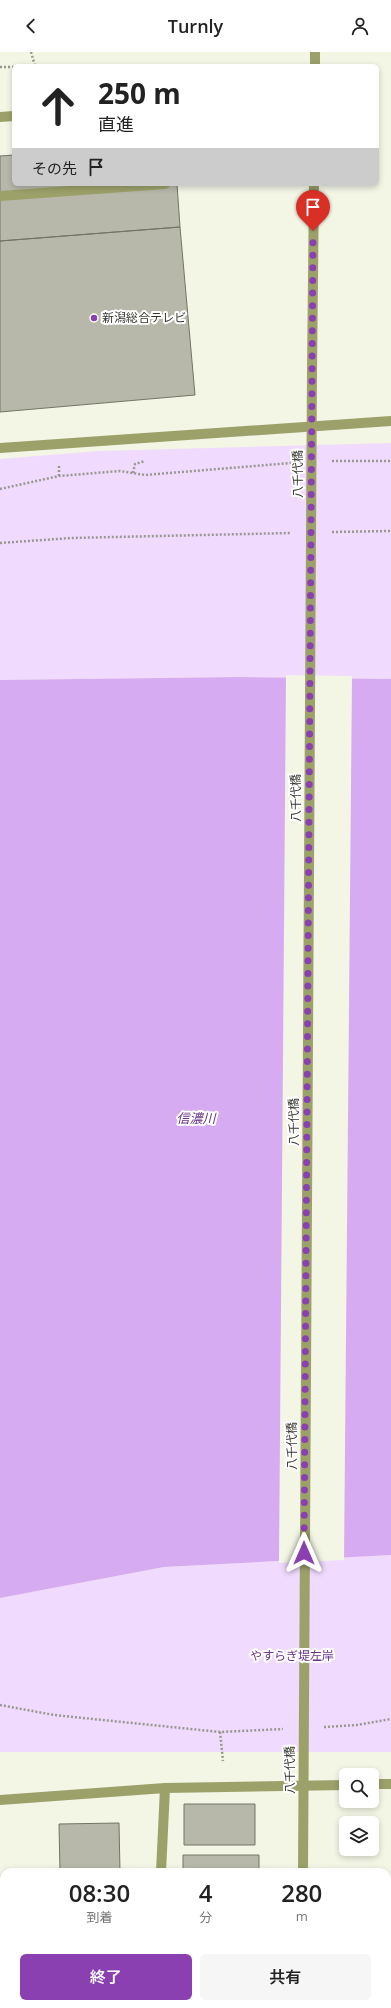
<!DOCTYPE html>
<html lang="ja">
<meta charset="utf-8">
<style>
:root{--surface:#fff;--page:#f6f6f6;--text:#222;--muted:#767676;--accent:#8b40b2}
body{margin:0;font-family:"Open Sans","Noto Sans JP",sans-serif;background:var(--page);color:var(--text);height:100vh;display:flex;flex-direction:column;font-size:15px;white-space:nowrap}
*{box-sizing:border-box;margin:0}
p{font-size:13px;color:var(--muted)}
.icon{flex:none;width:22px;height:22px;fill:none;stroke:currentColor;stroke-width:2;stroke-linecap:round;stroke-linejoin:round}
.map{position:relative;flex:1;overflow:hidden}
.side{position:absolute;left:0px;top:1816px;width:391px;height:140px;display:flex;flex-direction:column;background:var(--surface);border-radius:12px 12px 0 0;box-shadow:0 2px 6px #0003}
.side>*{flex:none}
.hud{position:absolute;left:12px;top:12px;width:367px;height:122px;border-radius:6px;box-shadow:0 2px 6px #0003;background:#fff;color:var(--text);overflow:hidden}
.fabs{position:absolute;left:339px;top:1716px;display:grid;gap:8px}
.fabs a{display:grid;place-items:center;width:40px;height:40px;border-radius:6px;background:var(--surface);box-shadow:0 2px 6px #0003;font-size:20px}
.pin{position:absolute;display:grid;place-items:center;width:34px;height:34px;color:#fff;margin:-41px -17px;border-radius:50% 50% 50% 0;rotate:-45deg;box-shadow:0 0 4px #0007}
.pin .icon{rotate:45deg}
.me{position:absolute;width:44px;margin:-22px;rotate:0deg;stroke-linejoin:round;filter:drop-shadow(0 0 3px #0008)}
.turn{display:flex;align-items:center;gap:14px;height:84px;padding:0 20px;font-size:18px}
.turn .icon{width:52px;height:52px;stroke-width:2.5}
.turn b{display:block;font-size:28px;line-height:34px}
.then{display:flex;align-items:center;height:38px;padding:0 20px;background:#0003;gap:8px;font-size:15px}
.eta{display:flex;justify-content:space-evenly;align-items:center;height:68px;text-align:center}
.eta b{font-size:24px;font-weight:600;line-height:28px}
.action{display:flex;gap:8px;margin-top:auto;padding:8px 20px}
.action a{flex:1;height:46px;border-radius:6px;background:var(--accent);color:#fff;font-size:16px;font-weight:600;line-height:46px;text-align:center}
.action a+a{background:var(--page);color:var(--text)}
header{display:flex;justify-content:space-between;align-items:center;height:52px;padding:0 20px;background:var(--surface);font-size:18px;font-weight:600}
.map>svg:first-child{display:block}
</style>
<header><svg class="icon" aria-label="back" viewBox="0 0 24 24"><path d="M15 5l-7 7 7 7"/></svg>Turnly<svg class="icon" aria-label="person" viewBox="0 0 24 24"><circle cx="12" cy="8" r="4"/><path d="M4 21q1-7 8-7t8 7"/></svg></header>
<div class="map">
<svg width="391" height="1956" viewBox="0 0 391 1956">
<rect width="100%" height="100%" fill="#f3f5e5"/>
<path fill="#f0dafe" d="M391 391V627L240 625 0 628V407L99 399Z
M391 1503V1700H0V1546L164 1515Z"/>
<path fill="#d7abf1" d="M240 625 391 627V1503L164 1515 0 1546V628Z"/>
<path fill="#f3f5e5" d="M286 623 352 624 344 1508 279 1511Z"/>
<path fill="#b7b8a9" stroke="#727466" d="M14 103V132H177L180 175 0 189V104Z
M180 175 195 343 0 360V189Z
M184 1752H255V1793H184Z
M119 1771 120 1820H60L59 1772Z
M183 1803H259V1820H183Z
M177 1952H248V1956H177Z"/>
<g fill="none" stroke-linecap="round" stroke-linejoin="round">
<path stroke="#98998e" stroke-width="2.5" stroke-dasharray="2 2" stroke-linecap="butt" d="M31 0 35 14
M22 14 35 13
M0 15H14
M332 409H391
M133 421 135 412 145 409
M59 424V413
M0 437 59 424 120 419 145 423 291 411
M332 480 391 479
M0 491 71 486 291 481
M0 1653 54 1663 220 1680 283 1677
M324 1675 357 1673 391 1667
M220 1680 223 1709"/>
<path stroke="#9ca16a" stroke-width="10" d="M315 14V0
M0 65 14 64
M0 144 165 132
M312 319 314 132
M0 396 391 369
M372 1732H391
M0 1748 165 1736 346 1733
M161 1820 165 1736
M155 1956V1952
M302 1956V1952"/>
<path stroke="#9ca16a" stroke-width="10" d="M303 1820 312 319"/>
</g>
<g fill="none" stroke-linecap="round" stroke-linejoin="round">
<path stroke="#8b40b2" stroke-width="7" stroke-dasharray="0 12.6" d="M304 1501 313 179"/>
</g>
<circle fill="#8b40b2" stroke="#fff" stroke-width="1.5" cx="94" cy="266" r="4"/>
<g text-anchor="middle" stroke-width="4" stroke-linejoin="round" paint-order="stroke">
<g font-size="12" fill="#373731" stroke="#fff" text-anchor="start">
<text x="102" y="270">新潟総合テレビ</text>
</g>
<g font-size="12" fill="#373731" stroke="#fff">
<text transform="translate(298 422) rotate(-90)" y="4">八千代橋</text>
<text transform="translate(296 746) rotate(-90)" y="4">八千代橋</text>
<text transform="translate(294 1070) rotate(-90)" y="4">八千代橋</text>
<text transform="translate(292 1394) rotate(-90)" y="4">八千代橋</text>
<text transform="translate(290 1718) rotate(-90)" y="4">八千代橋</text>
</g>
<g font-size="12" fill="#6a3486" stroke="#fff">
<text x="292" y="1608">やすらぎ堤左岸</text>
</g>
<g font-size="13" font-style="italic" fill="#6a3486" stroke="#fff">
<text x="196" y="1071">信濃川</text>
</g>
</g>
</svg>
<div class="fabs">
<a><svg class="icon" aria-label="search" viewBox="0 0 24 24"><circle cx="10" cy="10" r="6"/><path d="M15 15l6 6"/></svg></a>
<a><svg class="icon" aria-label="layers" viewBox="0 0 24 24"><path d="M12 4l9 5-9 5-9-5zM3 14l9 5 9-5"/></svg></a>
</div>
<div class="pin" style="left:313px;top:179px;background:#d93025"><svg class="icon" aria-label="arrive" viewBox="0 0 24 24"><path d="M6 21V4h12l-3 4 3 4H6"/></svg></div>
<svg class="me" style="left:304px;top:1501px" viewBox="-20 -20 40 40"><path d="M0-17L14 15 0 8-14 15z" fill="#8b40b2" stroke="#fff" stroke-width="4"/></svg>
<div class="hud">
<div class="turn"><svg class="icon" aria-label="ahead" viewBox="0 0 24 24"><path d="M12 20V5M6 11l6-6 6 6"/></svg><div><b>250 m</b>直進</div></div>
<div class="then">その先<svg class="icon" aria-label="arrive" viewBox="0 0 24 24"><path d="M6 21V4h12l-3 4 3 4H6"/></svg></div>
</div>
<section class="side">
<div class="eta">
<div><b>08:30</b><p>到着</p></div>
<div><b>4</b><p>分</p></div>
<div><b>280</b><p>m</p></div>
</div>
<div class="action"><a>終了</a><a>共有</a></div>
</section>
</div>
